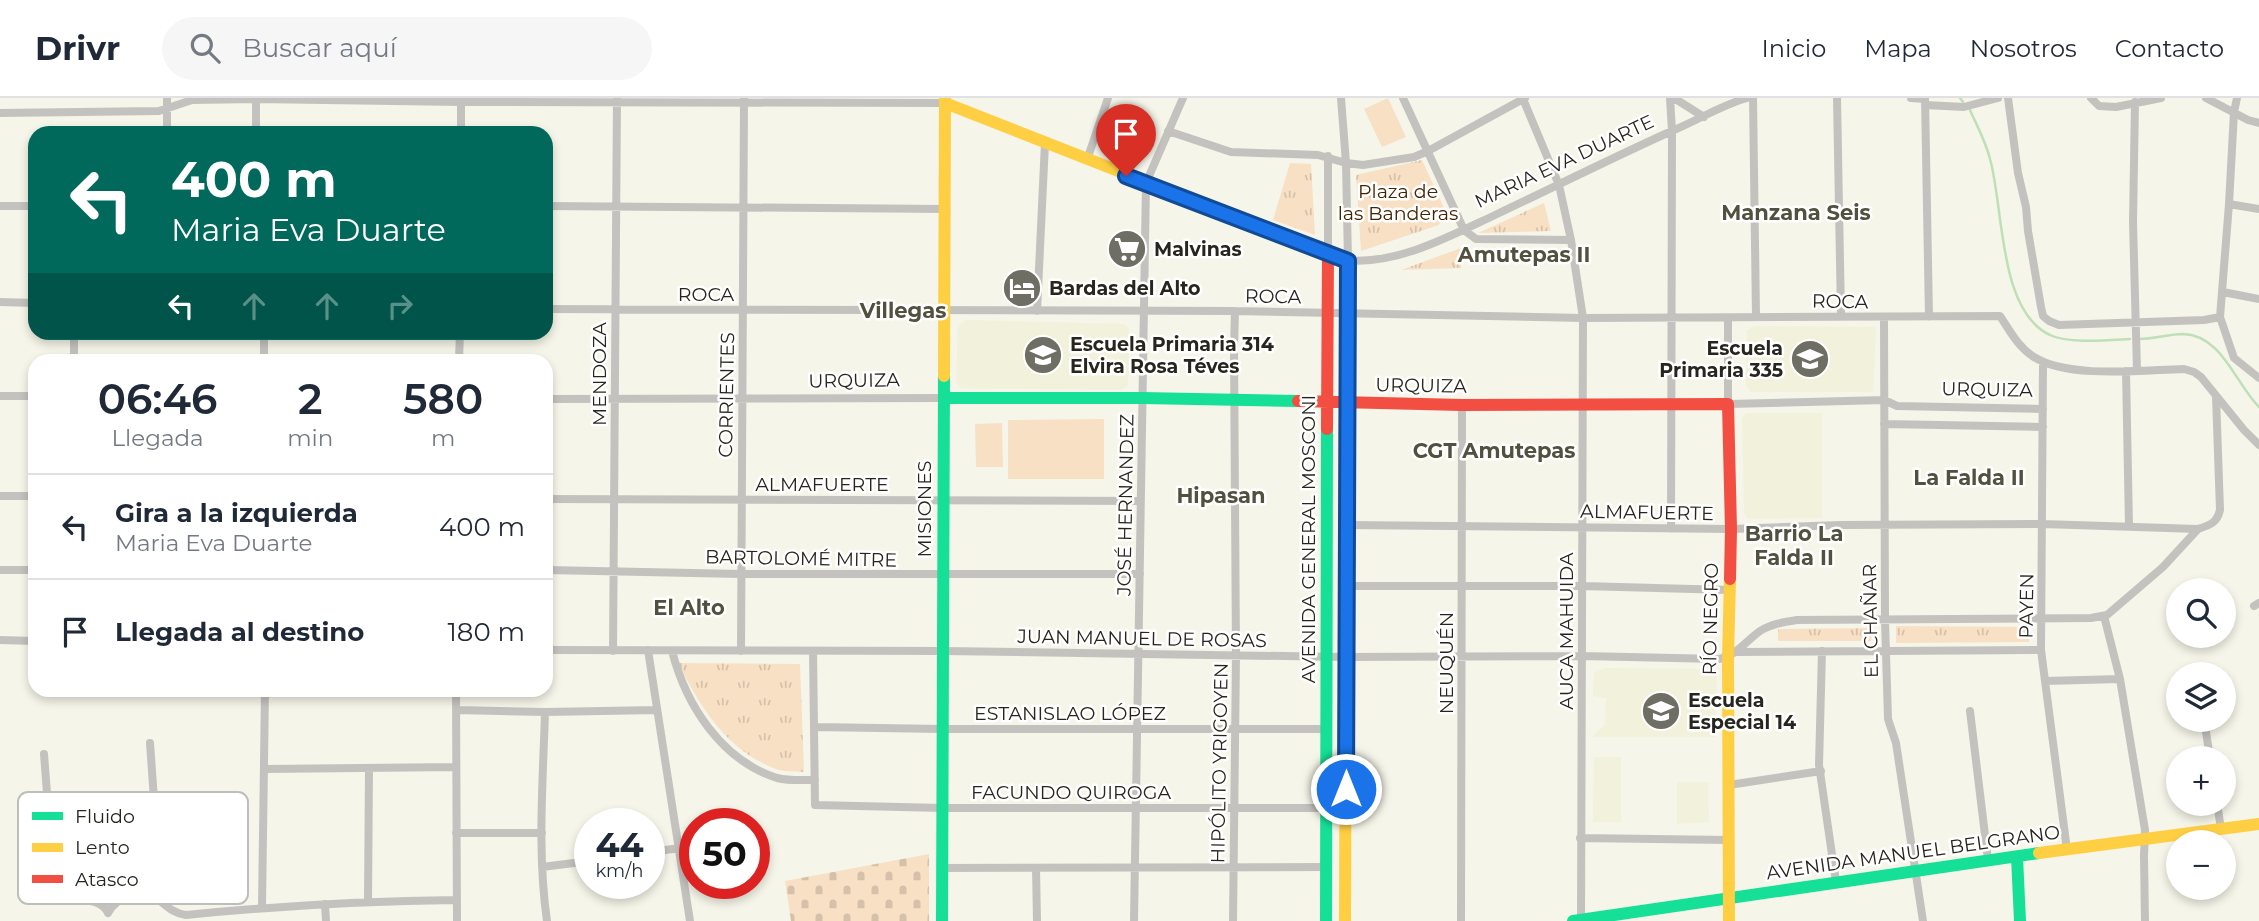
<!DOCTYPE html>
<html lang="es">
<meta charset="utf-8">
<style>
:root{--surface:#fff;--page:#f6f6f7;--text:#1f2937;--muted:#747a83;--line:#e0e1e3}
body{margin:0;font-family:Montserrat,sans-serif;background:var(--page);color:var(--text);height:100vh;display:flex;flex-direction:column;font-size:26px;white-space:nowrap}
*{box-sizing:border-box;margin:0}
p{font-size:23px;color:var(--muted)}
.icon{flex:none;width:38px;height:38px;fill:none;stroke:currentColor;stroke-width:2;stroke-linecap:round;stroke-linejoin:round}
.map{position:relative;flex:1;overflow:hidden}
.sheet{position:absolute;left:28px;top:256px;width:525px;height:343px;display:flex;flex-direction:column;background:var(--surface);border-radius:21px;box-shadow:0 4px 10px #0003}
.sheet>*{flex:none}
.hud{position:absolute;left:28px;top:28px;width:525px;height:214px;border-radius:21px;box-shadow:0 4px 10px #0003;background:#00695c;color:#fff;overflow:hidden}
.tools{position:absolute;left:2166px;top:480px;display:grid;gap:14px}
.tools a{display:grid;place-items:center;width:70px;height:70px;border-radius:50%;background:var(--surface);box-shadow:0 4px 10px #0003;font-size:35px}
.speed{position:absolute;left:574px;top:710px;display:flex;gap:14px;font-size:35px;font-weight:700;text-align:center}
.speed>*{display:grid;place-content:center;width:91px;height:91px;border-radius:50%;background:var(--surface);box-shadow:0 4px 10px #0003;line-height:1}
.speed small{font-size:18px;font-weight:400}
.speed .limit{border:10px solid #d22;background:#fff;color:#111}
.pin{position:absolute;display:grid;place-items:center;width:60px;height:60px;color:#fff;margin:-72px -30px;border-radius:50% 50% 50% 0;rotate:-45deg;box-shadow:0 0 7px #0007}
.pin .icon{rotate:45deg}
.me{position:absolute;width:77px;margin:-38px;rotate:0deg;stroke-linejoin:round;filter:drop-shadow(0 0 5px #0008)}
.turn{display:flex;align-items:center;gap:24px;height:147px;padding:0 28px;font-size:32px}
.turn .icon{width:91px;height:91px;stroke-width:2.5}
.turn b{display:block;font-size:49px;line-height:60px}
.lanes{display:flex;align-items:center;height:66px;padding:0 28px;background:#0003;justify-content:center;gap:35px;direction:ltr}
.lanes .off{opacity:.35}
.eta{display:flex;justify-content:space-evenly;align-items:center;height:119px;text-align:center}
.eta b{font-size:42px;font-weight:600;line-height:49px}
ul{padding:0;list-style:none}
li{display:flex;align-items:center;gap:21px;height:105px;padding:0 28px;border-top:2px solid var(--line)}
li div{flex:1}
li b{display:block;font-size:26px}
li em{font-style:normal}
header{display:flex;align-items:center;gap:42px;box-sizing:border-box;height:98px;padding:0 35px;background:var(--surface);border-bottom:2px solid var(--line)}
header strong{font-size:33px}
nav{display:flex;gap:38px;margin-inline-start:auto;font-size:24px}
.search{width:490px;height:63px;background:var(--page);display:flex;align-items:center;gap:18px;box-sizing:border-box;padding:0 24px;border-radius:38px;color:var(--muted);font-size:26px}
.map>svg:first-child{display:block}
</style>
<header>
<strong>Drivr</strong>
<div class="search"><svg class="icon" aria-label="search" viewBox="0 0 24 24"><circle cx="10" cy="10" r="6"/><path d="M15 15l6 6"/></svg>Buscar aquí</div>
<nav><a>Inicio</a><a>Mapa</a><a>Nosotros</a><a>Contacto</a></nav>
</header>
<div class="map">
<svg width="2259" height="823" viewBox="0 0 2259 823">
<defs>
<pattern id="grass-tufts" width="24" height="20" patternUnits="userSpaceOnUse" patternTransform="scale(1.75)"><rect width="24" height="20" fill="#f8e0c5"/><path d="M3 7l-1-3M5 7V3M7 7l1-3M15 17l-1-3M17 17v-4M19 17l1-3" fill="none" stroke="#d5c0a9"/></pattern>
<pattern id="cemetery-stones" width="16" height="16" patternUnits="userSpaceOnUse" patternTransform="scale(1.75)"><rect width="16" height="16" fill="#f8e0c5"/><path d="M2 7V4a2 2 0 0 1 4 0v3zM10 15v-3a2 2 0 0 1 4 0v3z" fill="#d5c0a9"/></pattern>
</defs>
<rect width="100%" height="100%" fill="#f5f5e9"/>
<path fill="#f2f1db" d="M967 222 1123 226 1129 230 1128 287 1122 292 962 290 956 284 958 227Z
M1755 228 1876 229 1873 294H1751L1746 288 1747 233Z
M1746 315H1822V420L1748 421 1744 414 1742 321Z
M1605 570 1712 571 1717 576 1715 639H1592L1605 626 1606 600 1593 598 1594 575Z
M1594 659H1621V724H1593Z
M1677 684H1708L1709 724 1677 726Z"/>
<path fill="url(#grass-tufts)" d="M1422 62 1445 112 1439 127 1361 153 1356 77Z
M1290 65 1311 66 1315 137 1273 122Z
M1544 105 1551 133 1478 135Z
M1461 150V170L1401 172Z
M1896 528 2030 529 2029 544 1896 545Z
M1872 530 1871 543H1778V531Z
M678 565 800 566 804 674C795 673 784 674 776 671 726 652 701 610 678 565Z"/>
<path fill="url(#cemetery-stones)" d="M929 756V823H791L785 783Z"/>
<path fill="#f8e0c5" d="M1388 0 1406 39 1382 49 1364 11Z
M1104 321V381H1008V322Z
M1002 325 1003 369H976L975 326Z"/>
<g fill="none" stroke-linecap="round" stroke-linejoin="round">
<path stroke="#bedfb7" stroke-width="2.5" d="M1960 0 1963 4
M1970 12C1977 28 1986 44 1990 61 2004 110 1998 213 2050 237 2068 246 2110 242 2130 241
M2140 241C2154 241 2169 236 2183 236 2222 237 2235 285 2259 309"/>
<path stroke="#c4c2be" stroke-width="8" d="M167 0V35
M461 0V35
M1341 0 1346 65 1348 163C1401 165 1448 139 1495 117 1554 89 1614 59 1674 32 1698 22 1722 7 1747 0
M1403 0 1464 132 1476 141 1571 142
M1670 0 1672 33 1671 431
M1674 0 1704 19
M1753 0 1756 218
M1837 0 1841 218
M1911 0 1925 1
M1925 0 1929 219
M2008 0 2018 75 2026 109 2028 133 2041 209 2043 218 2049 223 2059 227 2204 222 2220 219
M2091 0 2099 8 2116 9 2161 0
M2206 0 2248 22 2259 25
M2237 0 2234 14 2229 106 2220 219 2234 260 2259 280
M1523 1 1559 87 1571 142 1583 220 1581 823
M2135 4 2133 124 2137 272
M1925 7 1964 9 1998 0
M0 15 159 13 192 2 256 1 461 4 945 5
M1168 33 1231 54 1318 57 1346 65 1363 67 1414 59 1428 53 1525 0
M256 35V0
M1328 58V154
M1087 62 1108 0
M2229 106 2259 111
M0 108H35
M546 108 945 111
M2223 194 2259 201
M0 204 35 205
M546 211 1235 213 1583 220 2000 218C2010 233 2018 249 2034 259 2068 281 2143 272 2184 271L2194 274 2201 279 2244 332 2259 347
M1037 213 1045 45
M1728 220V306L1884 302 1897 308 2043 311
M1884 220 1885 522 1888 621 1896 645 1923 823
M264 234V262
M74 262V234
M459 262 460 234
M2043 264 2041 552 2067 752
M2126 273 2129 428
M0 298H35
M546 301 944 300
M1884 326 2043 329
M0 398H35
M546 401 1140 403
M1347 427 1731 431 1841 427 2043 426 2198 431C2210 427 2217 425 2220 412L2216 298
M0 472H35
M546 472 741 476H1140
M1347 488H1582L1730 492
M2254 508 2259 505
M2104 518 2120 581 2145 732 2144 758 2145 823
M0 542 35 543
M546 552 943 553 1346 559 1582 558 1719 561C1736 558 1746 543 1760 533 1771 526 1784 524 1797 522L2091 520 2107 517 2163 469 2198 431
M648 552 690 823
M613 553 617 0
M672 553C686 607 721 662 777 680 789 683 802 682 815 682
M741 553 744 0
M813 553 815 707 943 710H1326
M1822 553 1819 667 1836 784
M1736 554 2041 552
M2045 583 2120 581
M456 592 457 823
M456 612 545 614 657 612
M1970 613 1988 762
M545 614C543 683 537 754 547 823
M2204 621 2210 660
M814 629 943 631H1326
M150 645 161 801
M44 656 54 787 64 800C79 803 101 799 108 815
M265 671 456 669
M1729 687 1821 673
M2217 705 2221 731
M456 735H542
M1580 740 1728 742
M649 754 681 750
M542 769 590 763
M942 770 1326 769
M1036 770 1037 823
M368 803 369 670
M325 806 326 823
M262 809 265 592
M108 815C113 806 119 801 129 798 161 789 160 813 186 817 276 808 366 803 457 802
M1134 823 1146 85 1183 0
M1233 823 1236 557 1234 251 1235 213
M1461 823 1462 307"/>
<path stroke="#16e098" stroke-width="12" d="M944 300H1142L1298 303
M2017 759 2020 823
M942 823 944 278
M1326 823 1327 331
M1573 823 2039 755"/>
<path stroke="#ffcf43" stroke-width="12" d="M945 5 1348 163V255
M944 278 945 0
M2039 755 2259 726
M1345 823 1346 523
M1729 823 1728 559 1730 481"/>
<path stroke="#f24e42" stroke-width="12" d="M1298 303 1462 307 1728 306 1731 431 1730 481
M1327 331 1328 154
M1346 523 1348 255"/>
</g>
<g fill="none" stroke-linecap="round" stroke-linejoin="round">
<g stroke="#114b97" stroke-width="18">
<path id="route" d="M1126 78 1348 163 1346 691"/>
</g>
<use href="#route" stroke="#1a73e8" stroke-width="12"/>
</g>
<defs>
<g id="supermarket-disc" transform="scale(2.0125)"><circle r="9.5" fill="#6f6e65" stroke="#fff"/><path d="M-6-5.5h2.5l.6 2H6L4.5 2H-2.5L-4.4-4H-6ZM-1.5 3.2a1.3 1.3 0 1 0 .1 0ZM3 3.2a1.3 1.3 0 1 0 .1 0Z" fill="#fff"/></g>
<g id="hotel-disc" transform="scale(2.0125)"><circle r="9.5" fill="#6f6e65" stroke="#fff"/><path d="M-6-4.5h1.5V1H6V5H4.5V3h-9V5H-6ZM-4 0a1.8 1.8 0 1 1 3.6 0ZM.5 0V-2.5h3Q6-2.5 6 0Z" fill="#fff"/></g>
<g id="school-disc" transform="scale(2.0125)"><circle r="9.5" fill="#6f6e65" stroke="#fff"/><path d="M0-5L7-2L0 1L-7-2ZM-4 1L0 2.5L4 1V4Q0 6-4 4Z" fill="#fff"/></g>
</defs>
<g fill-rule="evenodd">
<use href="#supermarket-disc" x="1127" y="151"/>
<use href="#hotel-disc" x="1022" y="190"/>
<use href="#school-disc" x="1043" y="257"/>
<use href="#school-disc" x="1810" y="261"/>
<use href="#school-disc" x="1661" y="613"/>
</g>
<g text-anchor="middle" stroke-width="5" stroke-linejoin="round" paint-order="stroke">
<g font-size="19" fill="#27261e" stroke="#fff">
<text transform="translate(1564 63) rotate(-25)" y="7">MARIA EVA DUARTE</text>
<text x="706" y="203">ROCA</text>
<text transform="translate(1273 198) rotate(1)" y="7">ROCA</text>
<text transform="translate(1840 203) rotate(1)" y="7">ROCA</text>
<text transform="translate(599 276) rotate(-90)" y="7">MENDOZA</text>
<text transform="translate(854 282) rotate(-1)" y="7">URQUIZA</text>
<text transform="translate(1421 287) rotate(1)" y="7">URQUIZA</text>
<text transform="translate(1987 291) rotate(1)" y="7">URQUIZA</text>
<text transform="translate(726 297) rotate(-89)" y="7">CORRIENTES</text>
<text x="822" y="393">ALMAFUERTE</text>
<text transform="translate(1125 407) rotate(-89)" y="7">JOSÉ HERNANDEZ</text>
<text transform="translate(924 411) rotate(-90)" y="7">MISIONES</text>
<text transform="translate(1647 414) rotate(1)" y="7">ALMAFUERTE</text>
<text transform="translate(1308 441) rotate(-90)" y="7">AVENIDA GENERAL MOSCONI</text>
<text transform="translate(801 460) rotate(1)" y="7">BARTOLOMÉ MITRE</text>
<text transform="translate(2026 508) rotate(-89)" y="7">PAYEN</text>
<text transform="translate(1710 521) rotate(-89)" y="7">RÍO NEGRO</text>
<text transform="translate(1870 523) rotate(-91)" y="7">EL CHAÑAR</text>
<text transform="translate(1566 533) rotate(-90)" y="7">AUCA MAHUIDA</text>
<text transform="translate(1142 540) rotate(1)" y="7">JUAN MANUEL DE ROSAS</text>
<text transform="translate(1446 565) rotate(-90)" y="7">NEUQUÉN</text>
<text x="1070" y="622">ESTANISLAO LÓPEZ</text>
<text transform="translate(1219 665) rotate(-89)" y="7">HIPÓLITO YRIGOYEN</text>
<text x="1071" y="701">FACUNDO QUIROGA</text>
<text transform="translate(1913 754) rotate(-8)" y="7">AVENIDA MANUEL BELGRANO</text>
</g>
<g font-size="19" fill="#442300" stroke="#fff">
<text x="1398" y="100">Plaza de<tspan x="1398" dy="22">las Banderas</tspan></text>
</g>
<g font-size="19" font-weight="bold" fill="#27261e" stroke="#fff" text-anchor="start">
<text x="1154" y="158">Malvinas</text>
<text x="1049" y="197">Bardas del Alto</text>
<text x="1070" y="253">Escuela Primaria 314<tspan x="1070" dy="22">Elvira Rosa Téves</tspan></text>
<text x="1783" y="257" text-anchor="end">Escuela<tspan x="1783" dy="22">Primaria 335</tspan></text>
<text x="1688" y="609">Escuela<tspan x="1688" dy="22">Especial 14</tspan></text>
</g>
<g font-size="21" font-weight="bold" fill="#52503e" stroke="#fff">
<text x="1796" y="122">Manzana Seis</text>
<text x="1524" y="164">Amutepas II</text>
<text x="903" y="220">Villegas</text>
<text x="1494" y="360">CGT Amutepas</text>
<text x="1969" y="387">La Falda II</text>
<text x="1221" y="405">Hipasan</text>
<text x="1794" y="443">Barrio La<tspan x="1794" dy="24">Falda II</tspan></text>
<text x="689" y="517">El Alto</text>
</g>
</g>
<rect x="18" y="694" width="230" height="112" rx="10" fill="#fff" stroke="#bebebc" stroke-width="2"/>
<rect x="32" y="714" width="31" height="8" fill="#16e098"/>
<rect x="32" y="745" width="31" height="9" fill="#ffcf43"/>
<rect x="32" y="777" width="31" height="8" fill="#f24e42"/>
<g font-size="19" fill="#27261e">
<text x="75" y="725">Fluido</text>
<text x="75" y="756">Lento</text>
<text x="75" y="788">Atasco</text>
</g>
</svg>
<div class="tools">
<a><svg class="icon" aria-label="search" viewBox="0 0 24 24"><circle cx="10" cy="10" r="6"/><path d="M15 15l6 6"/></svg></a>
<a><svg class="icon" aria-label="layers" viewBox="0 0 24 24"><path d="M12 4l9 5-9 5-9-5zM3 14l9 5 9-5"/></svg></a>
<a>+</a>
<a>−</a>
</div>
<div class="speed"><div>44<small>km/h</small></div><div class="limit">50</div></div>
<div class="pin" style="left:1126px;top:78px;background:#d93025"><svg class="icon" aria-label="arrive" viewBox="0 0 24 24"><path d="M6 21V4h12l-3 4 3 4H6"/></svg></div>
<svg class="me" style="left:1346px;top:691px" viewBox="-20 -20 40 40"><circle r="17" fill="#1a73e8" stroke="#fff" stroke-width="3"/><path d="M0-11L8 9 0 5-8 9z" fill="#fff"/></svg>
<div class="hud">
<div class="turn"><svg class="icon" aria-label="left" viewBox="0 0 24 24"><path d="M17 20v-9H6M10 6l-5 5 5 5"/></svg><div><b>400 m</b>Maria Eva Duarte</div></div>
<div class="lanes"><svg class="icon" aria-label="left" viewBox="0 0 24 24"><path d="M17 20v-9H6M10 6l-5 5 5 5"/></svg><svg class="icon off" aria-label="ahead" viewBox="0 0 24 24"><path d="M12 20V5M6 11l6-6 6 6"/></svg><svg class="icon off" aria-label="ahead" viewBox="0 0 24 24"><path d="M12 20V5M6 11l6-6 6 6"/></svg><svg class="icon off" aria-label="right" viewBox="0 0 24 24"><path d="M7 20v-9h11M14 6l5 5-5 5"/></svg></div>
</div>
<section class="sheet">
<div class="eta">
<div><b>06:46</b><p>Llegada</p></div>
<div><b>2</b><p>min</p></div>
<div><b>580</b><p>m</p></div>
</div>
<ul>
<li><svg class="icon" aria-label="left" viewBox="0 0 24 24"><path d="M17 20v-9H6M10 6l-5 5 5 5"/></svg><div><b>Gira a la izquierda</b><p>Maria Eva Duarte</p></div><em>400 m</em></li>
<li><svg class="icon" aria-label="arrive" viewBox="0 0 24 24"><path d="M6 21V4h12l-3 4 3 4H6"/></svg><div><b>Llegada al destino</b></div><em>180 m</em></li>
</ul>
</section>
</div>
